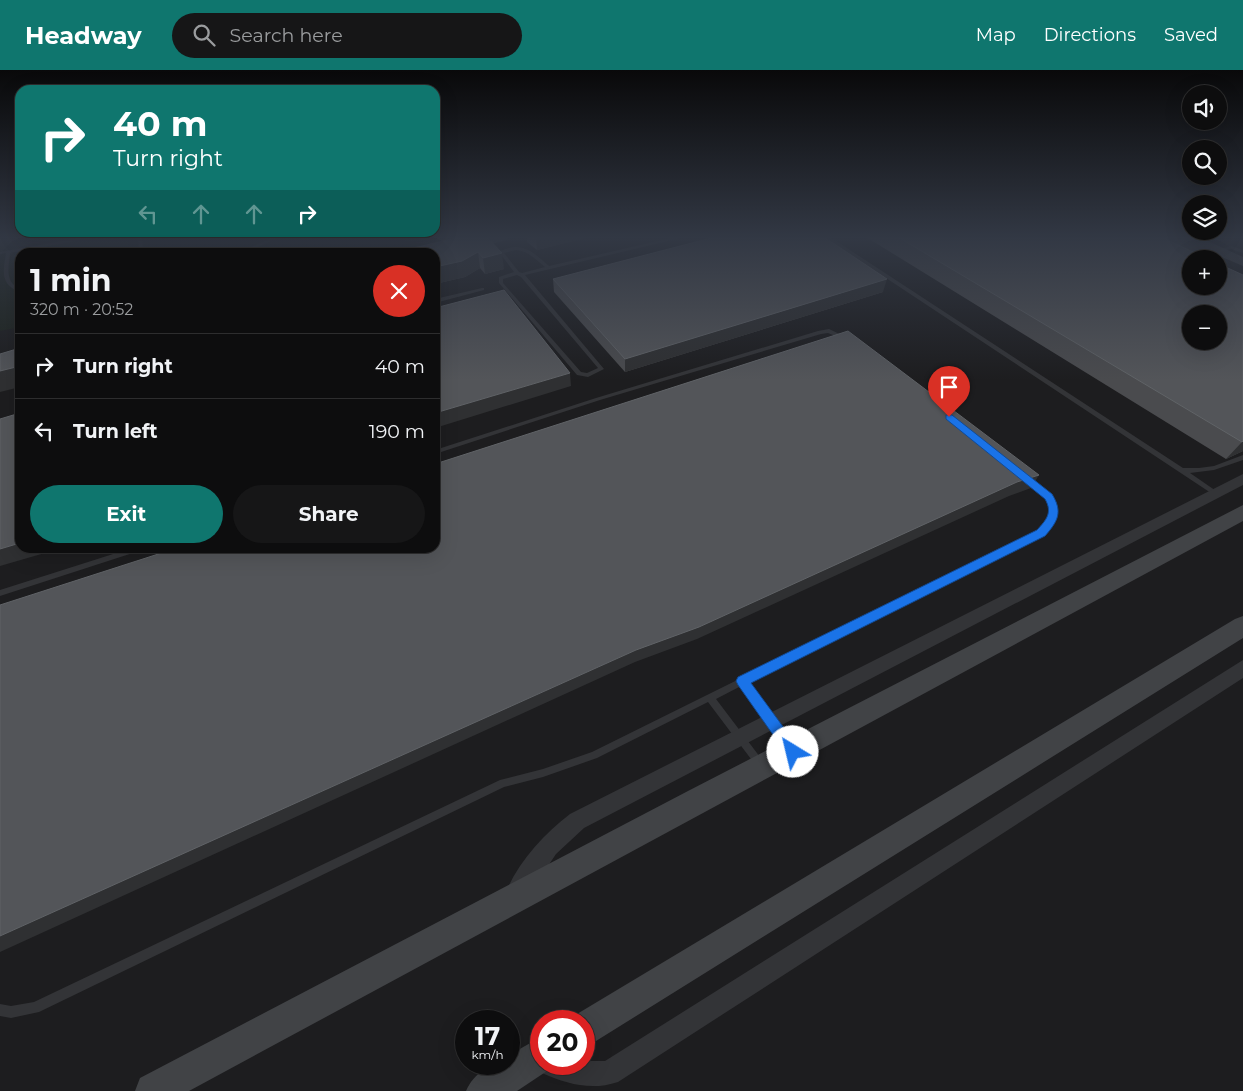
<!DOCTYPE html>
<meta charset="utf-8">
<style>
:root{--surface:#0d0d0e;--page:#161617;--text:#f1f3f6;--muted:#9a9c9e;--line:#2d2d2e;--accent:#0f766e}
body{margin:0;font-family:Montserrat,sans-serif;background:var(--page);color:var(--text);height:100vh;display:flex;flex-direction:column;font-size:19px;white-space:nowrap}
*{box-sizing:border-box;margin:0}
p{font-size:16px;color:var(--muted)}
.icon{flex:none;width:28px;height:28px;fill:none;stroke:currentColor;stroke-width:2;stroke-linecap:round;stroke-linejoin:round}
.map{position:relative;flex:1;overflow:hidden}
.side{position:absolute;left:15px;top:178px;width:425px;height:305px;display:flex;flex-direction:column;background:var(--surface);border-radius:15px;box-shadow:0 5px 20px #0002,0 0 0 1px var(--line)}
.side>*{flex:none}
.top-card{position:absolute;left:15px;top:15px;width:425px;height:152px;border-radius:15px;box-shadow:0 5px 20px #0002,0 0 0 1px var(--line);background:#0f766e;color:#fff;overflow:hidden}
.controls{position:absolute;left:1182px;top:15px;display:grid;gap:10px}
.controls a{display:grid;place-items:center;width:45px;height:45px;border-radius:50%;background:var(--surface);box-shadow:0 5px 20px #0002,0 0 0 1px var(--line);font-size:25px}
.speed{position:absolute;left:455px;top:940px;display:flex;gap:10px;font-size:25px;font-weight:700;text-align:center}
.speed>*{display:grid;place-content:center;width:65px;height:65px;border-radius:50%;background:var(--surface);box-shadow:0 5px 20px #0002,0 0 0 1px var(--line);line-height:1}
.speed small{font-size:12px;font-weight:400}
.speed .limit{border:8px solid #d22;background:#fff;color:#111}
.pin{position:absolute;display:grid;place-items:center;width:42px;height:42px;color:#fff;margin:-51px -21px;border-radius:50% 50% 50% 0;rotate:-45deg;box-shadow:0 0 5px #0007}
.pin .icon{rotate:45deg}
.me{position:absolute;width:55px;margin:-28px;rotate:324deg;stroke-linejoin:round;filter:drop-shadow(0 0 4px #0008)}
.turn{display:flex;align-items:center;gap:18px;height:105px;padding:0 15px;font-size:22px}
.turn .icon{width:65px;height:65px;stroke-width:2.5}
.turn b{display:block;font-size:35px;line-height:42px}
.lanes{display:flex;align-items:center;height:48px;padding:0 15px;background:#0003;justify-content:center;gap:25px;direction:ltr}
.lanes .off{opacity:.35}
.round{display:grid;place-items:center;flex:none;width:52px;height:52px;border-radius:26px;background:var(--page)}
.overview{display:flex;align-items:center;justify-content:space-between;height:85px;padding:0 15px}
h1{font-size:30px;font-weight:700;line-height:38px}
.cta{display:flex;gap:10px;margin-top:auto;padding:10px 15px}
.cta a{flex:1;height:58px;border-radius:30px;background:var(--accent);color:#fff;font-size:20px;font-weight:700;line-height:58px;text-align:center}
.cta a+a{background:var(--page);color:var(--text)}
ul{padding:0;list-style:none}
li{display:flex;align-items:center;gap:15px;height:65px;padding:0 15px;border-top:1px solid var(--line)}
li div{flex:1}
li b{display:block;font-size:19px}
li em{font-style:normal}
header{display:flex;align-items:center;gap:30px;box-sizing:border-box;height:70px;padding:0 25px;background:var(--accent);color:#fff}
header strong{font-size:24px}
nav{display:flex;gap:28px;margin-inline-start:auto;font-size:18px}
.search{width:350px;height:45px;background:var(--page);display:flex;align-items:center;gap:12px;box-sizing:border-box;padding:0 18px;border-radius:28px;color:var(--muted);font-size:19px}
.map>svg:first-child{display:block}
</style>
<header>
<strong>Headway</strong>
<div class="search"><svg class="icon" aria-label="search" viewBox="0 0 24 24"><circle cx="10" cy="10" r="6"/><path d="M15 15l6 6"/></svg>Search here</div>
<nav><a>Map</a><a>Directions</a><a>Saved</a></nav>
</header>
<div class="map">
<svg width="1243" height="1021" viewBox="0 0 1243 1021">
<rect width="100%" height="100%" fill="#111112"/>
<path fill="#1d1d1f" fill-rule="evenodd" d="M0 167H1243V1021H0ZM20 182H435V478H20ZM1191 189H1219V216H1191ZM1191 244H1219V271H1191ZM466 951H509V994H466ZM541 951H584V994H541Z"/>
<path fill="#1e241e" d="M0 167H30L29 178 87 167H128L130 182H20V252L14 254 16 258 0 261Z
M441 167H466L405 182H377Z"/>
<g fill="none" stroke-linecap="round" stroke-linejoin="round">
<path fill="#333437" fill-rule="evenodd" d="M85 167H98L10 183C9 197 4 212 20 219V222C0 215 3 201 6 183L0 184V182Z
M138 167H142L143 182H139Z
M273 167H280L246 182H241Z
M675 167H685L525 205 604 299 588 307 577 305 499 213V207L514 202 499 182C521 170 533 182 549 196ZM516 180C529 181 536 190 545 197L522 203 519 202 504 183ZM517 205 521 207 598 298 587 303 581 302 503 213V209Z
M824 167H830L1183 398H1199L1214 396 1243 385V390L1214 400 1190 403 1219 423 1218 425H1214Z
M1231 176 1243 180V183L1231 179 1217 182 1215 181Z
M482 218H484V220L435 233V229Z
M829 259 850 269 845 270 828 263 821 264 600 330 435 384V380L596 328 818 261Z
M1024 406C1030 406 1035 412 1040 416 1062 433 1060 444 1044 465L748 613 794 675 795 678 794 681 791 682 788 681 741 616 716 629 763 691 765 694 763 697 760 698 757 697 708 632 597 688 543 707 504 717 39 942 11 948 0 946V934L11 936 34 932 500 710 543 699 592 682 1038 461C1060 434 1046 427 1024 410L1023 408Z
M132 478H143L142 480 0 526V520Z"/>
<path fill="#333437" fill-rule="evenodd" d="M1243 404V415L584 758 556 784 524 832 516 835 508 832 505 824C518 792 543 765 570 744Z
M1243 590V608L618 1012C591 1021 567 1014 542 1003L538 994 541 987V994H584V991H605Z"/>
<path fill="#414346" fill-rule="evenodd" d="M484 167H508L507 170 435 188V182H429Z
M1160 167 1182 169 1181 167H1199L1243 187V196L1203 179 1207 183 1205 186H1195Z
M1243 435V451L189 1021H135L140 1008 688 721Z
M1243 546V568L596 971 584 976V951H570L572 947 1235 549Z
M541 967V994H555L553 997 517 1021H466C474 1003 489 994 509 994V985Z"/>
</g>
<path fill="#4a4b4e" d="M460 167 504 199 485 204 480 198 465 207 435 214V182Z
M527 167H589L537 180 527 172Z
M866 167H1161L1243 205V381L1226 389Z
M553 209 883 222 625 302 554 222Z"/>
<path fill="#2f3032" d="M536 167H589L537 180Z
M478 182 480 198 465 207 435 214V197Z
M502 183 504 199 485 204 483 188Z
M887 209 883 222 625 302V289Z
M20 296V317L0 322V301Z
M570 303 571 316 435 358V343Z
M1243 371V381L1226 389 1242 372Z
M1039 405 1031 418 1009 426 697 569 635 592 0 882V866L636 580 1017 412Z
M20 473V478H62L0 496V479Z"/>
<path fill="#535559" stroke="#606367" fill-rule="evenodd" d="M460 167H487L502 183 483 188 478 182 462 191 435 197V182H397Z
M715 167H824L887 209 625 289 553 209Z
M898 167H1161L1208 189H1191V216H1219V194L1243 205V371L1242 372ZM1191 244H1219V271H1191Z
M504 220 570 303 435 343V238Z
M848 261 1039 405 1017 412 699 557 636 580 0 866V535L177 478H435V394Z
M20 278V296L0 301V284Z
M20 343V473L0 479V349Z"/>
<linearGradient id="sky" x2="0" y2="1"><stop stop-color="#09090a"/><stop offset="0.54" stop-color="#323844"/><stop offset="1" stop-color="#323844" stop-opacity="0"/></linearGradient>
<rect width="1243" height="310" fill="url(#sky)"/>
<path fill="#1a73e8" stroke="#114b97" d="M946 345H952L1052 424C1063 442 1058 451 1045 466L751 613 798 677 800 682 798 686 793 688 788 686 738 615 736 611 738 607 1037 460C1046 450 1053 443 1045 429L946 349Z"/>
</svg>
<div class="controls">
<a><svg class="icon" aria-label="sound" viewBox="0 0 24 24"><path d="M4 9h4l5-4v14l-5-4H4zM17 9q2 3 0 6"/></svg></a>
<a><svg class="icon" aria-label="search" viewBox="0 0 24 24"><circle cx="10" cy="10" r="6"/><path d="M15 15l6 6"/></svg></a>
<a><svg class="icon" aria-label="layers" viewBox="0 0 24 24"><path d="M12 4l9 5-9 5-9-5zM3 14l9 5 9-5"/></svg></a>
<a>+</a>
<a>−</a>
</div>
<div class="speed"><div>17<small>km/h</small></div><div class="limit">20</div></div>
<div class="pin" style="left:949px;top:347px;background:#d93025"><svg class="icon" aria-label="arrive" viewBox="0 0 24 24"><path d="M6 21V4h12l-3 4 3 4H6"/></svg></div>
<svg class="me" style="left:793px;top:682px" viewBox="-20 -20 40 40"><circle r="19" fill="#fff"/><path d="M0-13L10 11 0 6-10 11z" fill="#1a73e8"/></svg>
<div class="top-card">
<div class="turn"><svg class="icon" aria-label="right" viewBox="0 0 24 24"><path d="M7 20v-9h11M14 6l5 5-5 5"/></svg><div><b>40 m</b>Turn right</div></div>
<div class="lanes"><svg class="icon off" aria-label="left" viewBox="0 0 24 24"><path d="M17 20v-9H6M10 6l-5 5 5 5"/></svg><svg class="icon off" aria-label="ahead" viewBox="0 0 24 24"><path d="M12 20V5M6 11l6-6 6 6"/></svg><svg class="icon off" aria-label="ahead" viewBox="0 0 24 24"><path d="M12 20V5M6 11l6-6 6 6"/></svg><svg class="icon" aria-label="right" viewBox="0 0 24 24"><path d="M7 20v-9h11M14 6l5 5-5 5"/></svg></div>
</div>
<section class="side">
<div class="overview"><div><h1>1 min</h1><p>320 m · 20:52</p></div><a class="round" style="background:#d93025;color:#fff"><svg class="icon" aria-label="close" viewBox="0 0 24 24"><path d="M6 6l12 12M18 6L6 18"/></svg></a></div>
<ul>
<li><svg class="icon" aria-label="right" viewBox="0 0 24 24"><path d="M7 20v-9h11M14 6l5 5-5 5"/></svg><div><b>Turn right</b></div><em>40 m</em></li>
<li><svg class="icon" aria-label="left" viewBox="0 0 24 24"><path d="M17 20v-9H6M10 6l-5 5 5 5"/></svg><div><b>Turn left</b></div><em>190 m</em></li>
</ul>
<div class="cta"><a>Exit</a><a>Share</a></div>
</section>
</div>
